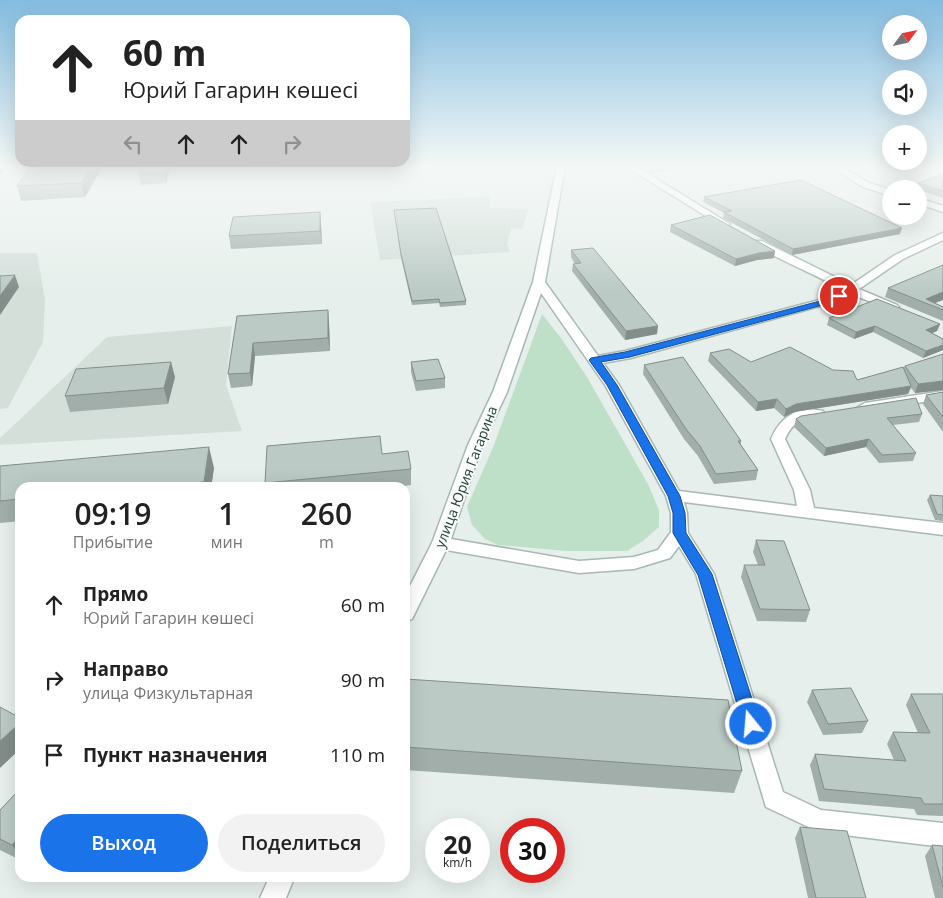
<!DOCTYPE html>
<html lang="ru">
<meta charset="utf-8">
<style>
:root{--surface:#fff;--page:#f2f2f2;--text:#222;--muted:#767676;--accent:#1a73e8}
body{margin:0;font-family:"Open Sans",sans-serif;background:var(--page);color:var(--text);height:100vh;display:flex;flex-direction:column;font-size:19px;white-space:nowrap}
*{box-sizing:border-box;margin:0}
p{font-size:16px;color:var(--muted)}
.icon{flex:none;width:28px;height:28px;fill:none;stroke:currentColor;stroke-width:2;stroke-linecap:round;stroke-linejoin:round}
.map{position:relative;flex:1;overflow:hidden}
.sheet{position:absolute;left:15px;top:482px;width:395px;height:400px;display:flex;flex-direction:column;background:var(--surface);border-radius:15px;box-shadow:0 5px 20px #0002}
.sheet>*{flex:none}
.banner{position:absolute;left:15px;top:15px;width:395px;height:152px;border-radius:15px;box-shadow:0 5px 20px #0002;background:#fff;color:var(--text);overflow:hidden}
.needle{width:32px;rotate:57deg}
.controls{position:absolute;left:882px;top:15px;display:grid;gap:10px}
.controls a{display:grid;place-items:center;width:45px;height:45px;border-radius:50%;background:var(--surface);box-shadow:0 5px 20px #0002;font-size:25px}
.speed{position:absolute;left:425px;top:818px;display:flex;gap:10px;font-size:25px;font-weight:700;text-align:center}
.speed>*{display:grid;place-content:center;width:65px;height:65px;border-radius:50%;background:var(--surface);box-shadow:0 5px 20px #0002;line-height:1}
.speed small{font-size:12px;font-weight:400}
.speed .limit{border:8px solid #d22;background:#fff;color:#111}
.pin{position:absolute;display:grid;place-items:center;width:42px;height:42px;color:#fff;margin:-21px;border:2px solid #fff;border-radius:50%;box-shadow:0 1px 5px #0007}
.me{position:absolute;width:55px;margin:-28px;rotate:343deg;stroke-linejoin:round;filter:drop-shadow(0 0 4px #0008)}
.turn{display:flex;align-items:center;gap:18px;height:105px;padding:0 25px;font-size:22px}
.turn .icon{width:65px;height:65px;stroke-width:2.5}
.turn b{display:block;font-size:35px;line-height:42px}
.lanes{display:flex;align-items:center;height:48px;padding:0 25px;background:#0003;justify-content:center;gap:25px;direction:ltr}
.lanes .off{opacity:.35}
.eta{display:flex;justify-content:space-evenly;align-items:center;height:85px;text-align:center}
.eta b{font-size:30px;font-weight:600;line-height:35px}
.action{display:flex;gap:10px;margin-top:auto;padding:10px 25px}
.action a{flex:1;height:58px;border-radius:30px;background:var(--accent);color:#fff;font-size:20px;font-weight:600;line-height:58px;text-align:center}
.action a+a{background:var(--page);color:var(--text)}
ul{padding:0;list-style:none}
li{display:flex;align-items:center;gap:15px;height:75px;padding:0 25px}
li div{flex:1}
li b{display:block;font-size:19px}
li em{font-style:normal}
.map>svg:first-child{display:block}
</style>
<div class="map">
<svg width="943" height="898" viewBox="0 0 943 898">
<rect width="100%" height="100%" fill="#e6efeb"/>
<path fill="#d4dfda" d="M490 197V208L529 209 522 229 511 228 507 244 510 252 380 260 370 202Z
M0 253H37L45 300 43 342 8 408 0 409Z
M232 326 226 385 242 431 0 445V438L107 337Z"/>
<path fill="#bfe0c8" d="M542 314 561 338 587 377 648 484 659 510V527L643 541 627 551H567L498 545 485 539 472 525 467 507 494 445Z"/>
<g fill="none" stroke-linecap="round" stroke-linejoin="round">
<g stroke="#a8b8b2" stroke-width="3">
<path id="street" d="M557 166H565L545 282 598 356 625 351 823 299 842 290C814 273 783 262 754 245V241H762L851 285 895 255 943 233V240L903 259 859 289 897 305 899 307 897 309H889L851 294 831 303 631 358 603 363 619 385 679 491 797 506 794 490 771 439C780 417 798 405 823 411L825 414 823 417C803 422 795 417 785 439L810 490 814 508 943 523V535L684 502 687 513 688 533 714 574 783 792 821 810 943 823V847L819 832 766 807 696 574 679 546 670 558 634 569 579 573 446 550 412 619 405 621V596L432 543 468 445 493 392 533 282ZM541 293 605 385 666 496 671 513V532L658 550 634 557 579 561 451 539 482 445 507 392Z
M625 166H635L730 224 725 227 722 226Z
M829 166H839L869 183 891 190V196L863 187Z
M919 198 943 206V212L919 204Z
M943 391V399L865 411 858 407 865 403Z
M269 878H294L286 898H260Z"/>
</g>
<use href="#street" fill="#fff" fill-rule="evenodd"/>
</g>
<path fill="#a1aea9" d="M103 166 85 197 21 201 17 186Z
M171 166 166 183 141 185 139 174Z
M254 166H302L254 169Z
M641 166H696L652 173Z
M943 174V198L916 189 918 183Z
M704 197 900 234 792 255 723 218 724 213 703 202Z
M394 210 466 301V305L440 307 439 303 412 305 401 258Z
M320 212 321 225 322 244 231 249 229 236Z
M671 225 774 258 757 260 735 266 670 232Z
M571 250 657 334 625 340 572 271 573 264H575L571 257Z
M888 288 935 303 943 307V321L885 297Z
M237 316 329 323 330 351 255 356 252 386 231 388 228 374Z
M829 318 940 324 937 331 932 333 943 339V350L923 358 873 332 854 339 827 325Z
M710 353 751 362 833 370 857 380 904 367 905 366 943 354V390L915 393 911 388 908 394 794 412 784 417 774 408 756 411 708 361Z
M411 362 445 378V388L416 391 411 372Z
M644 365 741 441V445L758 470 756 480 714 484 698 456 684 439 643 374Z
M175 377 168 404 70 412 65 396Z
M943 392V432L923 404 926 395Z
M922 414 919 422 893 425 916 453 913 461 879 463 866 447 824 456 794 427 796 419Z
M382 454 411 469V485L390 488H266L265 483Z
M0 466 214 468 211 488H20V521L0 523Z
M930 495 943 496V521L935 520 927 500Z
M756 540 810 610 806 622 757 621 741 577 744 565H758L753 552Z
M405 679 732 720 729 729V736L742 771 734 793 405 770Z
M812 690 868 721 862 733 823 735 807 702Z
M911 694H943V816L917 815 914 809 819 801 810 765 815 754 894 760 887 744 893 732 918 733 906 705Z
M20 789V860L0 850V810Z
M800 827 866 898H808L795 838Z
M932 845 943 846V898H935L925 856Z"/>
<path fill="#838d89" d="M0 166H7L0 175Z
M91 166H103L85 197 81 183Z
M165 166H171L166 183 164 172Z
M660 166H696L652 173 653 167Z
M320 212 321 225 322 244 320 231Z
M902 228 900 234 792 255 793 249Z
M775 251 774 258 757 260 735 266 736 259 759 253Z
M15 275 19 287 0 315V296Z
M943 292V300L930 305 926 299Z
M328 310 329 323 330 351 328 338Z
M940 324 937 331 923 337 926 330Z
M658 326 657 334 625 340 626 331Z
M875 326 873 332 854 339 856 332Z
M253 343 255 356 252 386 250 373Z
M943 345V350L923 358 926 351Z
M171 362 175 377 168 404 164 388Z
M943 381V390L915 393 918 384Z
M911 386 908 394 794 412 784 417 786 409 796 404Z
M777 399 774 408 756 411 758 402Z
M869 439 866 447 824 456 826 448Z
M209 447 214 468 211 488H205L204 482Z
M20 723V749L0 768V741Z
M20 836V857L12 845Z"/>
<path fill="#bbcac4" stroke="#838d89" d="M32 166H91L81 183 17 186Z
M141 166H165L164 172 139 174Z
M943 174V191L918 183Z
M801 180 902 228 793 249 724 212 732 211 704 197Z
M436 208 466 301 440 303 439 299 412 301 401 254 394 210Z
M320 212V231L229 236 233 217Z
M710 215 775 251 759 253 736 259 671 225Z
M593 248 658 326 626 331 573 264 581 263 571 250Z
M943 265V292L926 299 943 307V310L888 288Z
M15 275 0 296V276Z
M877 299 940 324 926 330 943 339V345L926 351 875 326 856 332 829 318Z
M328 310V338L253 343 250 373 228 374 237 316Z
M790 347 833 370 853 371 857 380 903 367 911 386 796 404 786 409 777 399 758 402 710 353 729 349 751 362Z
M943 354V381L918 384 905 366Z
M683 357 741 441H738L758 470 716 474 700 446 686 429 644 365Z
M438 359 445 378 416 381 411 362Z
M171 362 164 388 65 396 76 369Z
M943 392V417L926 395Z
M916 398 922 414 887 418 916 453 882 455 869 439 826 448 796 419 801 416Z
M380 436 382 454 408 451 411 469 265 483 267 446Z
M209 447 204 482 142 488H20V499L0 501V466Z
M930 495 943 496V515L937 514Z
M756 540 784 541 810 610 760 609 744 565H765Z
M405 679 728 700 732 720H729V736H735L742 771 405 747Z
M851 688 868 721 828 724 812 690Z
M911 694H943V804H924L921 798 824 789 815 754 906 761 893 732 930 733Z
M0 707 20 718V723L0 741Z
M20 789V836L12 845 0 839V810Z
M800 827 847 831 866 898H816Z
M932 845 943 846V887Z"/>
<linearGradient id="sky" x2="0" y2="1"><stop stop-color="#84bce0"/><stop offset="0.57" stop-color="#f4f8f6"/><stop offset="1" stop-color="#f4f8f6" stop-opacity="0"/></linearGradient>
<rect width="943" height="292" fill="url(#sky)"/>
<path fill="#1a73e8" stroke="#114b97" d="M839 293 843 296 842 297 830 303 630 357 601 362 617 385 680 496 685 513 686 533 712 574 760 724 757 729 751 731 746 729 743 724 698 575 673 533V513L668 496 607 385 589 360 591 358 625 352 824 300Z"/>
<g text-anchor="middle" stroke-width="4" stroke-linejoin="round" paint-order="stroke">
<g font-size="14" fill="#24423a" stroke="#f7fbf9">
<text transform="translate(466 477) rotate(-69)" y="5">улица Юрия Гагарина</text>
</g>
</g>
</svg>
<div class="controls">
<a><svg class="needle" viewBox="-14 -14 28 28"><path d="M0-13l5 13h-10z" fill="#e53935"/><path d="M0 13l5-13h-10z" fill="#767676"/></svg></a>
<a><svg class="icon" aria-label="sound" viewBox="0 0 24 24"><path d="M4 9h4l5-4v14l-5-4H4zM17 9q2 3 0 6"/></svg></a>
<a>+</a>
<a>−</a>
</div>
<div class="speed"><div>20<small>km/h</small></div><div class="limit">30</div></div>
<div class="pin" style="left:839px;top:296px;background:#d93025"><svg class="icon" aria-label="arrive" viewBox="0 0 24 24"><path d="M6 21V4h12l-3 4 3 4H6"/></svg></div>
<svg class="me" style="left:751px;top:724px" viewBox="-20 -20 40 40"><circle r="17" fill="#1a73e8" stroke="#fff" stroke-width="3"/><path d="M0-11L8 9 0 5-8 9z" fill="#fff"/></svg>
<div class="banner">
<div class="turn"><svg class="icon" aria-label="ahead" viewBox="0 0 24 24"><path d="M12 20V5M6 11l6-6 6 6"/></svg><div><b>60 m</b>Юрий Гагарин көшесі</div></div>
<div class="lanes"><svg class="icon off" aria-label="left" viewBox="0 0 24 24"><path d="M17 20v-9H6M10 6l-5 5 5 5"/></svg><svg class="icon" aria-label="ahead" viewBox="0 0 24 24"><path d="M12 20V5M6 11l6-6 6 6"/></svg><svg class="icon" aria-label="ahead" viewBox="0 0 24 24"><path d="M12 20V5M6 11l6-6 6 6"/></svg><svg class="icon off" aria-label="right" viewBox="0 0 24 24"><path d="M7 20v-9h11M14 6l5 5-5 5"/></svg></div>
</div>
<section class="sheet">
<div class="eta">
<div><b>09:19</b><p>Прибытие</p></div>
<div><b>1</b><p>мин</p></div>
<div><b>260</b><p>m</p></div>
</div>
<ul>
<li><svg class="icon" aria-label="ahead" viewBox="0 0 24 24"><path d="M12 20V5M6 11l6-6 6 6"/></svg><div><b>Прямо</b><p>Юрий Гагарин көшесі</p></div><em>60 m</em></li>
<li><svg class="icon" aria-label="right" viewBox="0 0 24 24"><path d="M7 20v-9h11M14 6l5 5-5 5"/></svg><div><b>Направо</b><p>улица Физкультарная</p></div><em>90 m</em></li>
<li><svg class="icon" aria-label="arrive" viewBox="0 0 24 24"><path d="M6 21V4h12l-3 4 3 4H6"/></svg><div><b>Пункт назначения</b></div><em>110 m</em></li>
</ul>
<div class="action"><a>Выход</a><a>Поделиться</a></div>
</section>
</div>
